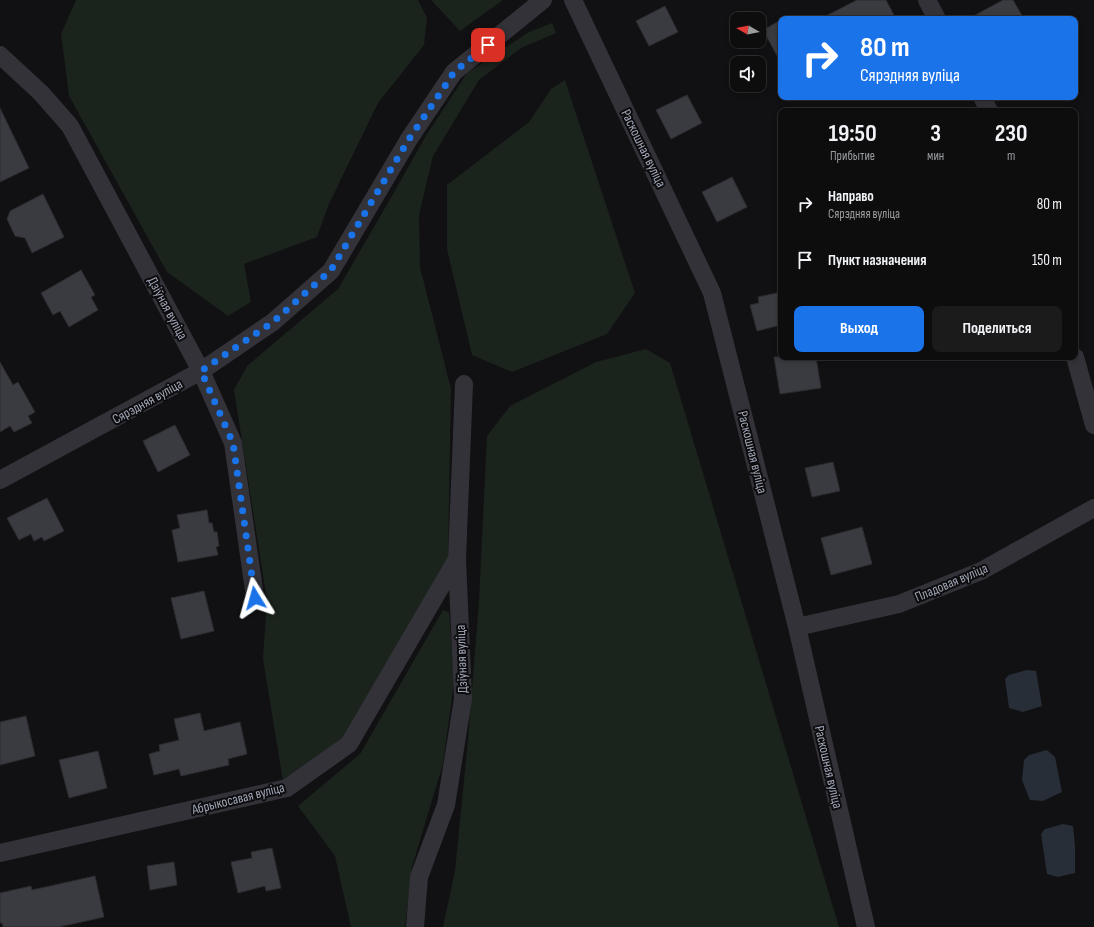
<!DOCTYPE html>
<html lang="ru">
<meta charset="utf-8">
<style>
:root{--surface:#0d0d0e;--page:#1b1b1c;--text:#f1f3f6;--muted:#9a9c9e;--line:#2d2d2e;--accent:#1a73e8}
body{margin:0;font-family:"Sofia Sans Condensed",sans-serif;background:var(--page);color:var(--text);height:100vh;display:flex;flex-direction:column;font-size:15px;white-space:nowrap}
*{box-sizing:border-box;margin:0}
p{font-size:13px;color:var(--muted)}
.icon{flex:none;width:22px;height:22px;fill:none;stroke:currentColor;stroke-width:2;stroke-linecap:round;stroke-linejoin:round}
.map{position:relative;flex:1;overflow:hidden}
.panel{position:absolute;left:778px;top:108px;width:300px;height:252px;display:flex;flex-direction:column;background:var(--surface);border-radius:8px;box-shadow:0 2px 6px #0003,0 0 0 1px var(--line)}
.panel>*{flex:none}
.top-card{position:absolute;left:778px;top:16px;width:300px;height:84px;border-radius:8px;box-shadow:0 2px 6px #0003,0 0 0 1px var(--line);background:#1a73e8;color:#fff;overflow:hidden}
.needle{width:26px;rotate:279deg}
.buttons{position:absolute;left:730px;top:12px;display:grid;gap:8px}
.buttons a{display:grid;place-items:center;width:36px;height:36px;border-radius:8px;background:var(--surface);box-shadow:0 2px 6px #0003,0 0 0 1px var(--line);font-size:20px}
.pin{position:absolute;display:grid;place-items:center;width:34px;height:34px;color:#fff;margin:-17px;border-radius:8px;box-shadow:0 2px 6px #0006}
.me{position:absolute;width:44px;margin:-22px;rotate:352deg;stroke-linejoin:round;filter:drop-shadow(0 0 3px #0008)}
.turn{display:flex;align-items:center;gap:14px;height:84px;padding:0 16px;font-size:18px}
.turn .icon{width:52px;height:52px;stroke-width:2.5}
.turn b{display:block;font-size:28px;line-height:34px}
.eta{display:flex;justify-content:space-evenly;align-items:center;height:68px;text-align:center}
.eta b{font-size:24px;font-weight:700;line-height:28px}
.primary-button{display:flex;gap:8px;margin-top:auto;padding:8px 16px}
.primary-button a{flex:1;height:46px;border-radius:8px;background:var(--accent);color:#fff;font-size:16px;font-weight:700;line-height:46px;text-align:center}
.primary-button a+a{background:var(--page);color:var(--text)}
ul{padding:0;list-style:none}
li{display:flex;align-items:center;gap:12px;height:56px;padding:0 16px}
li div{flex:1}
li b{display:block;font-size:15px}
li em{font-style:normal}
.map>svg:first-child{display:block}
</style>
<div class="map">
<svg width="1094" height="927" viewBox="0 0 1094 927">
<rect width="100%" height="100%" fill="#111113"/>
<path fill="#1b231d" d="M76 0H418L427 18 424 45 378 103 328 206 317 237 244 264 251 302 228 316 167 272 69 96 61 34Z
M431 0H503L460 31Z
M552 23 556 33 521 48 479 80 433 156 419 215 420 267 451 389 448 559 340 742 283 781 263 659 267 601 234 390 247 366 338 289 389 201 427 134 467 73 529 32Z
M565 80 635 293 607 334 512 372 472 355 447 249V185L529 122 551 89Z
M646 349 670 363 839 927H443L455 871 468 740 479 601 487 436 510 406 596 362Z
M443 610 449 612 454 682 443 764 412 867 405 927H351L335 856 298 806 360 754Z"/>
<path fill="#272e37" d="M1027 670 1036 671 1042 706 1023 712 1009 708 1005 679 1009 675Z
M1047 750 1055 757 1062 792 1043 801 1030 800 1022 780 1024 760 1029 755Z
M1063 824 1073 826 1075 846V873L1058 877 1047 874 1041 834 1045 829Z"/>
<path fill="#3a3b41" stroke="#2c2b2f" d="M857 0H886L896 19H820Z
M1003 0H1013L1024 19H968Z
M665 6 678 32 649 46 636 21Z
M781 20V63L763 30Z
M687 95 702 123 671 139 656 110Z
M0 108 29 168 0 182Z
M732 177 747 207 717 222 702 192Z
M43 194 64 237 32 253 25 238 15 236 7 219 10 211Z
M81 270 95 295 91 297 98 310 69 327 60 311 53 315 41 293Z
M781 292V325L757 331 750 305 759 303 758 297Z
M774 357H816L821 388 780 394Z
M0 362 13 385 18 382 35 412 28 416 32 423 14 432 10 426 0 432Z
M175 425 190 455 158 472 143 441Z
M833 462 840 491 812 497 805 468Z
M47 498 64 531 44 541 42 537 34 541 31 534 19 540 7 518Z
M207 510 209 523H212L214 532H217L219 546 216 547 218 555 178 562 172 530 180 528 177 515Z
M862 527 872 564 831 575 821 538Z
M204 591 214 631 181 639 171 598Z
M200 713 204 731 240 722 247 754 228 759 229 765 181 776 179 769 154 775 149 754 160 751 159 745 179 740 174 719Z
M26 716 35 756 0 765V722Z
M98 751 107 788 69 798 59 760Z
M272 848 281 888 266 891 265 886 238 893 231 862 252 858 251 852Z
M174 862 177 885 150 890 147 866Z
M95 876 104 917 59 927H3L2 923H0V893L31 886 32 890Z"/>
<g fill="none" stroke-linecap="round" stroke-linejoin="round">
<path stroke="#323238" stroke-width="18" d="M573 0 712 293 797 627 866 927
M927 0 937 19
M0 55 41 93 70 126 201 371 233 443 255 597
M982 97 989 111
M1075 357 1094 425
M0 480 201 371 273 322 331 271 409 139 454 72 543 0
M797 627 899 604 981 571 1094 508
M0 853 287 788 349 744 457 559
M415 927 419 877 446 805 463 699 457 559 464 384"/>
</g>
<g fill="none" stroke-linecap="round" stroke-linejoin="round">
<path stroke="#1a73e8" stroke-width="7" stroke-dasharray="0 12.6" d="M255 598 233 443 201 371 273 322 331 270 409 139 447 83 454 72 488 45"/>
</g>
<g text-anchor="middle" stroke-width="4" stroke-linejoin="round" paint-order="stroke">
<g font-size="14" fill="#a1a5b5" stroke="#0c0c0e">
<text transform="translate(644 148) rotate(64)" y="5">Раскошная вуліца</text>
<text transform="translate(168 308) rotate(62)" y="5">Дзіўная вуліца</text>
<text transform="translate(147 401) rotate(-29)" y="5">Сярэдняя вуліца</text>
<text transform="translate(753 452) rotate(76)" y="5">Раскошная вуліца</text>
<text transform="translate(951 582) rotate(-23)" y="5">Пладовая вуліца</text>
<text transform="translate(461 659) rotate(-92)" y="5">Дзіўная вуліца</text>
<text transform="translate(829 767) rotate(77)" y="5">Раскошная вуліца</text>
<text transform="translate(238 798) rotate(-14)" y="5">Абрыкосавая вуліца</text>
</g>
</g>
</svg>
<div class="buttons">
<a><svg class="needle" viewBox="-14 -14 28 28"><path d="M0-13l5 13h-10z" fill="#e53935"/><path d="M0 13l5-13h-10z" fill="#9a9c9e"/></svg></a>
<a><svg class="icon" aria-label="sound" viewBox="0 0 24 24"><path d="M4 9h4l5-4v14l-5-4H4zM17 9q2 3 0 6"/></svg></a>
</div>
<div class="pin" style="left:488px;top:45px;background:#d93025"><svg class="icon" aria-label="arrive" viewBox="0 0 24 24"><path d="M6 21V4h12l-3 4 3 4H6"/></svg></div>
<svg class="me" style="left:255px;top:598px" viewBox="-20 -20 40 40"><path d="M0-17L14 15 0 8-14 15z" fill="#1a73e8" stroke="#fff" stroke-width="4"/></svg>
<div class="top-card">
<div class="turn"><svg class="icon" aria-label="right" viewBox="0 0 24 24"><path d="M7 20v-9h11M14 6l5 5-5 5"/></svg><div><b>80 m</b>Сярэдняя вуліца</div></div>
</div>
<section class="panel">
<div class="eta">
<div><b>19:50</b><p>Прибытие</p></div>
<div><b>3</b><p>мин</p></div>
<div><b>230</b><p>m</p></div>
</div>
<ul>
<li><svg class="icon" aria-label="right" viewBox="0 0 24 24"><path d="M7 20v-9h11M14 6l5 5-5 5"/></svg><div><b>Направо</b><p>Сярэдняя вуліца</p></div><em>80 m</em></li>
<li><svg class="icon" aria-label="arrive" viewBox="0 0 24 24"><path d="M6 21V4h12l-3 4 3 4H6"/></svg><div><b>Пункт назначения</b></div><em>150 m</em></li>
</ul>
<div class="primary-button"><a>Выход</a><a>Поделиться</a></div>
</section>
</div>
